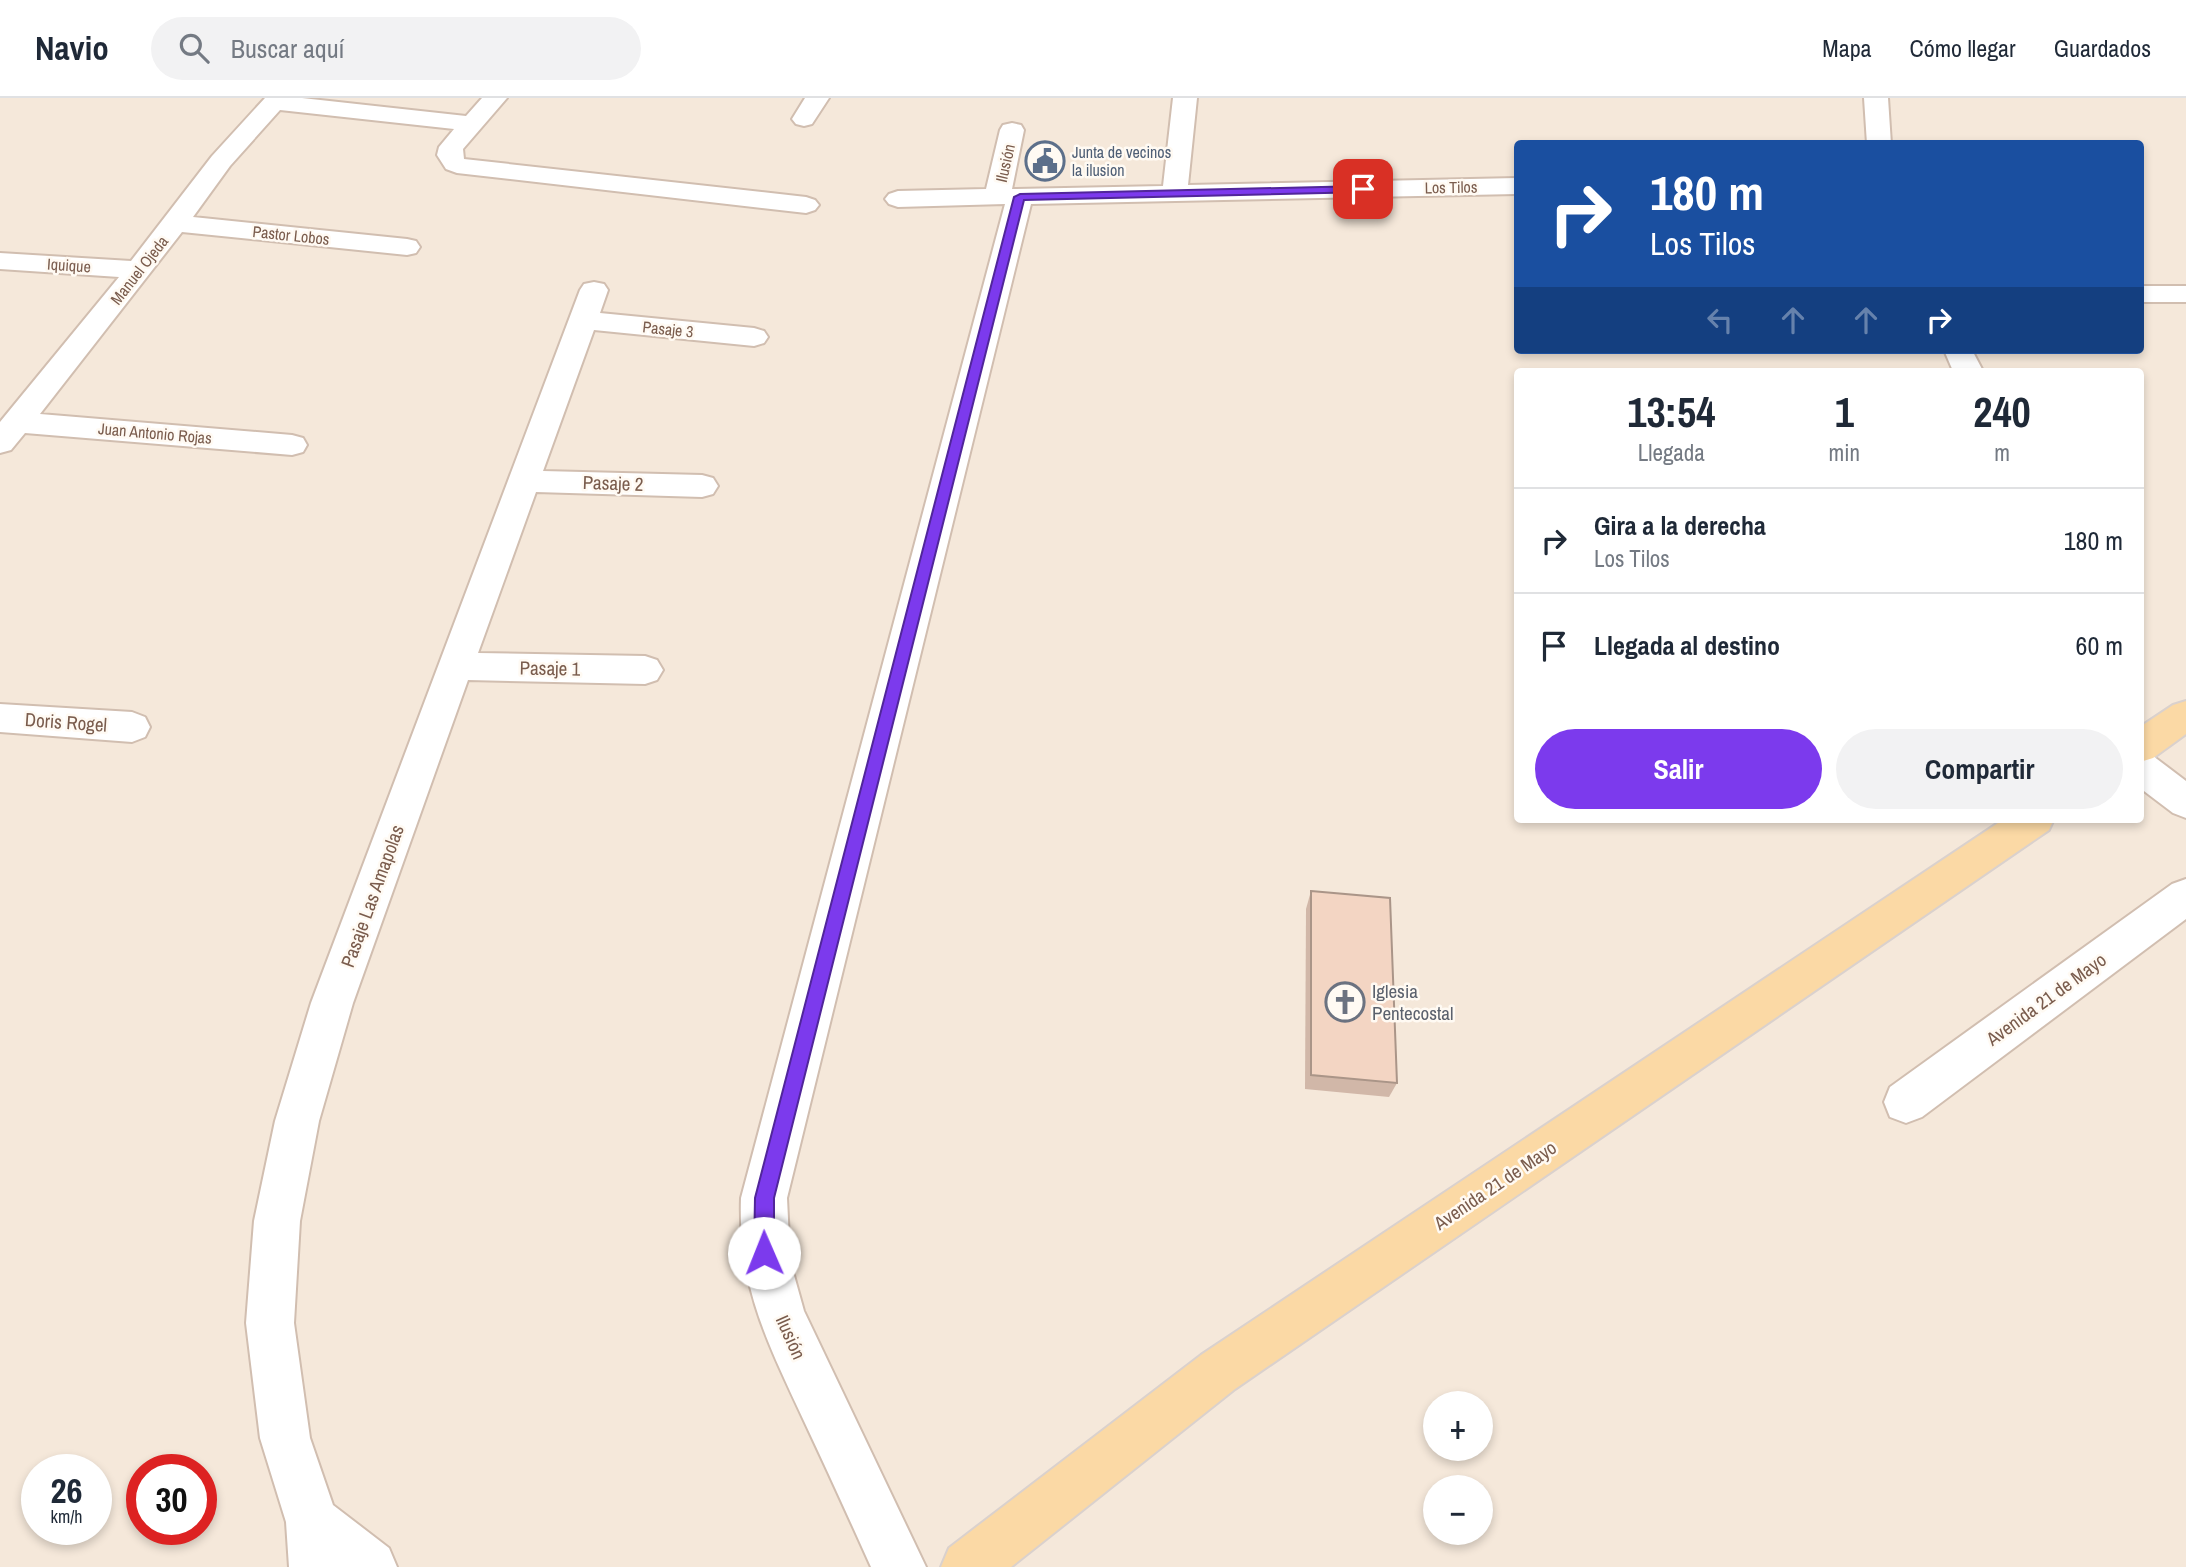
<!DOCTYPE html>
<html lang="es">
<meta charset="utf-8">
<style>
:root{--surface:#fff;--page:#f2f2f3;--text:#1f2937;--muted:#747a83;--line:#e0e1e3;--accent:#7c3aed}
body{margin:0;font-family:"Archivo Narrow",sans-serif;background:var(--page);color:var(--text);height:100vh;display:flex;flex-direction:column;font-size:26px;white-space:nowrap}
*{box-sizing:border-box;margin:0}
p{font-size:23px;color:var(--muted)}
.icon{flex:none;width:38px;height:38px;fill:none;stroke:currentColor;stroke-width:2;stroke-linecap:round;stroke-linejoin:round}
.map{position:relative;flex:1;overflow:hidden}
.sheet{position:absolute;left:1514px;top:270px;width:630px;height:455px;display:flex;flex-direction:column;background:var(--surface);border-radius:7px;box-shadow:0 4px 10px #0003}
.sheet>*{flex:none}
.guide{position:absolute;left:1514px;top:42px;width:630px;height:214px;border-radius:7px;box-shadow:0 4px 10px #0003;background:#1a4fa0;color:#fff;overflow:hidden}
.buttons{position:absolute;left:1423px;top:1293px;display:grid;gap:14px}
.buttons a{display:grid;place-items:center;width:70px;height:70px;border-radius:50%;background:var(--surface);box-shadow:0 4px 10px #0003;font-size:35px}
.speed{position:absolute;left:21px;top:1356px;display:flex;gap:14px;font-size:35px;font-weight:700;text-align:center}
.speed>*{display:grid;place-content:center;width:91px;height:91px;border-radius:50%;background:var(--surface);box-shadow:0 4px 10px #0003;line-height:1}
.speed small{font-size:18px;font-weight:400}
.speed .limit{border:10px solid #d22;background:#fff;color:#111}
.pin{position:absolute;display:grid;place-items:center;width:60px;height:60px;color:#fff;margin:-30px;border-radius:14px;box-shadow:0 4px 10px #0006}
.me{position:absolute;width:77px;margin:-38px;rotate:359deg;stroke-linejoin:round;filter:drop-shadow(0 0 5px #0008)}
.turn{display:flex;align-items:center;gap:24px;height:147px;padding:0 21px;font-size:32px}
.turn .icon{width:91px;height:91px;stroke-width:2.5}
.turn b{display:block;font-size:49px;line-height:60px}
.lanes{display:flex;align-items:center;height:66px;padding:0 21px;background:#0003;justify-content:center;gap:35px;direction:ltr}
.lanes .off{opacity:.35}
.eta{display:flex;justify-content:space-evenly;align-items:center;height:119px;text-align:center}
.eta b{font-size:42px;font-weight:800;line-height:49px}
.button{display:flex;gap:14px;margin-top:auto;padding:14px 21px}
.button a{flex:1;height:80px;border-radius:42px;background:var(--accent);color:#fff;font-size:28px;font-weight:800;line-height:80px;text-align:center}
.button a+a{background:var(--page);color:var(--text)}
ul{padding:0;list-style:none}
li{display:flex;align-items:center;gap:21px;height:105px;padding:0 21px;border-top:2px solid var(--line)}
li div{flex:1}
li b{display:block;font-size:26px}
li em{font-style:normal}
header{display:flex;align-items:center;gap:42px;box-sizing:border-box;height:98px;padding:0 35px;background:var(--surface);border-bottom:2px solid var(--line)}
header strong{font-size:33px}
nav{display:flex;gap:38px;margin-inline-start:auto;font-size:24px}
.search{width:490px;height:63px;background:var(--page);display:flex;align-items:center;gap:18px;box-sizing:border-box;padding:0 24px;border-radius:38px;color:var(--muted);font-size:26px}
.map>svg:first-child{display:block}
</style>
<header>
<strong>Navio</strong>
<div class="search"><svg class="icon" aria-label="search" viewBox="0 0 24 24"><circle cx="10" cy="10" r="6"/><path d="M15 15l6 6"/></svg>Buscar aquí</div>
<nav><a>Mapa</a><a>Cómo llegar</a><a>Guardados</a></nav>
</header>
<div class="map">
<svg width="2186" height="1469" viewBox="0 0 2186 1469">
<rect width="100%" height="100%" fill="#fdf6ec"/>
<path fill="#f5e8da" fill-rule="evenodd" d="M0 0H2186V1469H0ZM1517 46H2140V252H1517ZM1517 273H2140V721H1517ZM1435 1306H1480V1351H1435ZM37 1372H96V1432H37ZM142 1372H201V1432H142ZM1435 1390H1480V1435H1435Z"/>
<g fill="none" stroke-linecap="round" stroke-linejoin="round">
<g stroke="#d1beb0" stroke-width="4">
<path id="minor" d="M265 0H302L466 18 482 0H507L463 51 464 61 806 99 815 102 819 107 815 112 806 115 457 75 446 71 437 57 439 49 454 31 280 12 230 68 193 119 407 141 416 143 420 149 416 155 407 157 182 134 40 316 292 337 303 340 307 347 303 354 292 357 25 335 11 352 0 355V324L119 179 0 171V155L131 163 212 58Z
M805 0H829L812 26 804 28 796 26 792 21Z
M1173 0H1197L1188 87 1517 80V96L1031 106 787 1100 790 1163 804 1213 926 1469H871C849 1420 827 1372 804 1323 768 1245 738 1189 741 1100L1005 106 898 109 889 106 885 101 889 96 898 93 986 91 1000 32 1003 27 1012 25 1021 27 1024 32 1012 91 1163 88Z
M1864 0H1888L1891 46H1867Z
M594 184 604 186 608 192 600 215 754 230 764 233 768 239 764 245 754 248 594 232 543 373 702 377 713 380 718 388 713 396 702 399 536 394 478 555 645 558 657 562 663 572 657 582 645 586 468 582 353 905 319 1023 300 1123 294 1225 310 1340 333 1407 389 1450 397 1469H289L286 1424 260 1340 246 1225 254 1123 275 1023 311 905 580 192 584 186Z
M2140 188H2186V204H2140Z
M1944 252H1972L1983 273H1953Z
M0 606 132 614 145 619 150 629 145 639 132 644 0 634Z
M2140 654 2153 658 2186 683V720L2173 715 2140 690Z
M2186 781V821L1922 1019 1906 1025 1890 1019 1884 1004 1890 989 2172 786Z"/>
</g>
<g stroke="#dad1cd" stroke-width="4">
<path id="major" d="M2186 603V636L2153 660 2140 664V629L2173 607Z
M2004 721H2054L2049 732 1235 1291 1011 1469H941L949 1450 1201 1257Z"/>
</g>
<use href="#minor" fill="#fff" fill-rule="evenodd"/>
<use href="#major" fill="#fbd9a5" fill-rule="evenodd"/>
</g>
<path fill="#d1b7a8" d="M1311 793 1397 985 1389 999 1305 991 1306 811Z"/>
<path fill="#f3d5c3" stroke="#aa9588" stroke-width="2" d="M1311 793 1390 800 1397 985 1311 977Z"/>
<path fill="#7c3aed" stroke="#51269a" stroke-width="2" d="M1363 88 1367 89V94L1024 102 774 1100V1155L771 1162 764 1164 757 1162 754 1155 755 1100 1014 99 1020 96Z"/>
<defs>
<g id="civic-ring" transform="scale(2.0125)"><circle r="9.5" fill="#fffaf3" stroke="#5c6f8a" stroke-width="1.5"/><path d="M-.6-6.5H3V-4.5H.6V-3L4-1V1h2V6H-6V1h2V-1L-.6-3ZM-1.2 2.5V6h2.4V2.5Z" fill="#5c6f8a"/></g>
<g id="church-ring" transform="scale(2.0125)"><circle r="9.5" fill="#fffaf3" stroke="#6b7280" stroke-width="1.5"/><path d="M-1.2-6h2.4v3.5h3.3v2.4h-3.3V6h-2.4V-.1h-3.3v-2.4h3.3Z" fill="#6b7280"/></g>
</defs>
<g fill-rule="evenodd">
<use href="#civic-ring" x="1045" y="63"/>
<use href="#church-ring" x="1345" y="904"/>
</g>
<g text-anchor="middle" stroke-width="5" stroke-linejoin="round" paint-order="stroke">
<g font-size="16" fill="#4e5e75" stroke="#fffaf3" text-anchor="start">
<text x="1072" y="60">Junta de vecinos<tspan x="1072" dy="18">la ilusion</tspan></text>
</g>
<g font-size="16" fill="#7a5c4d" stroke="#fffaf3">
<text transform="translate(1005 65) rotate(-77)" y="6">Ilusión</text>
<text transform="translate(1451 89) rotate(-1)" y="6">Los Tilos</text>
<text transform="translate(291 137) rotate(6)" y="6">Pastor Lobos</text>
<text transform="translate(69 167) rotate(4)" y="6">Iquique</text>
<text transform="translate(139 172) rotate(-52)" y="6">Manuel Ojeda</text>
<text transform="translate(668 231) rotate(6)" y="6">Pasaje 3</text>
<text transform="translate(155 335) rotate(5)" y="6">Juan Antonio Rojas</text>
</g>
<g font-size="19" fill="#7a5c4d" stroke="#fffaf3">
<text transform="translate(613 385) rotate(2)" y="7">Pasaje 2</text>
<text transform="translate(550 570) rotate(1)" y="7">Pasaje 1</text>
<text transform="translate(66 624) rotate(4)" y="7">Doris Rogel</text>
<text transform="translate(372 798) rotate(-70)" y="7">Pasaje Las Amapolas</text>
<text transform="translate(2046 901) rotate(-36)" y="7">Avenida 21 de Mayo</text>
<text transform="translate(1495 1087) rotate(-34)" y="7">Avenida 21 de Mayo</text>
<text transform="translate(791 1239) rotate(66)" y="7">Ilusión</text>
</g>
<g font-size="19" fill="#5b616d" stroke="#fffaf3" text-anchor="start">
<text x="1372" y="900">Iglesia<tspan x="1372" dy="22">Pentecostal</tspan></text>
</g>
</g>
</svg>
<div class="buttons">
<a>+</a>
<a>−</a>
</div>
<div class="speed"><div>26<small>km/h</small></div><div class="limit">30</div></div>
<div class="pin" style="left:1363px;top:91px;background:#d93025"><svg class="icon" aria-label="arrive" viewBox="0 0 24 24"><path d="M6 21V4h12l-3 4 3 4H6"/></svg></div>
<svg class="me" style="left:764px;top:1155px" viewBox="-20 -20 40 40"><circle r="19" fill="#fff"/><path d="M0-13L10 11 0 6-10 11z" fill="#7c3aed"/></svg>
<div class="guide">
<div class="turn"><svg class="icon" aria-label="right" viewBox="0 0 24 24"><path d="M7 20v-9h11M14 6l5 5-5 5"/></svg><div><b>180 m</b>Los Tilos</div></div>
<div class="lanes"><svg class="icon off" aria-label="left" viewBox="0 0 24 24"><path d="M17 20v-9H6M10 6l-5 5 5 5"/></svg><svg class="icon off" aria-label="ahead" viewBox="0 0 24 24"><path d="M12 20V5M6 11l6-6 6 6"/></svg><svg class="icon off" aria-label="ahead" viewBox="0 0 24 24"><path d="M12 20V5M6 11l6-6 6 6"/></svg><svg class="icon" aria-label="right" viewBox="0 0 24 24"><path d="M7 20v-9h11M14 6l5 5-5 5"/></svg></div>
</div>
<section class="sheet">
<div class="eta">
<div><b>13:54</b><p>Llegada</p></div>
<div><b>1</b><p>min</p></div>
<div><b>240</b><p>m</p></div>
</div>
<ul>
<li><svg class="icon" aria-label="right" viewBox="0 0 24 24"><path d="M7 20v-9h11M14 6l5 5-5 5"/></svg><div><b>Gira a la derecha</b><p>Los Tilos</p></div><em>180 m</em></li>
<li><svg class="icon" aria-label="arrive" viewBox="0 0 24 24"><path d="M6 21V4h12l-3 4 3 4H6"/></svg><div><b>Llegada al destino</b></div><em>60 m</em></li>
</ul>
<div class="button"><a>Salir</a><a>Compartir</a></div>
</section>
</div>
